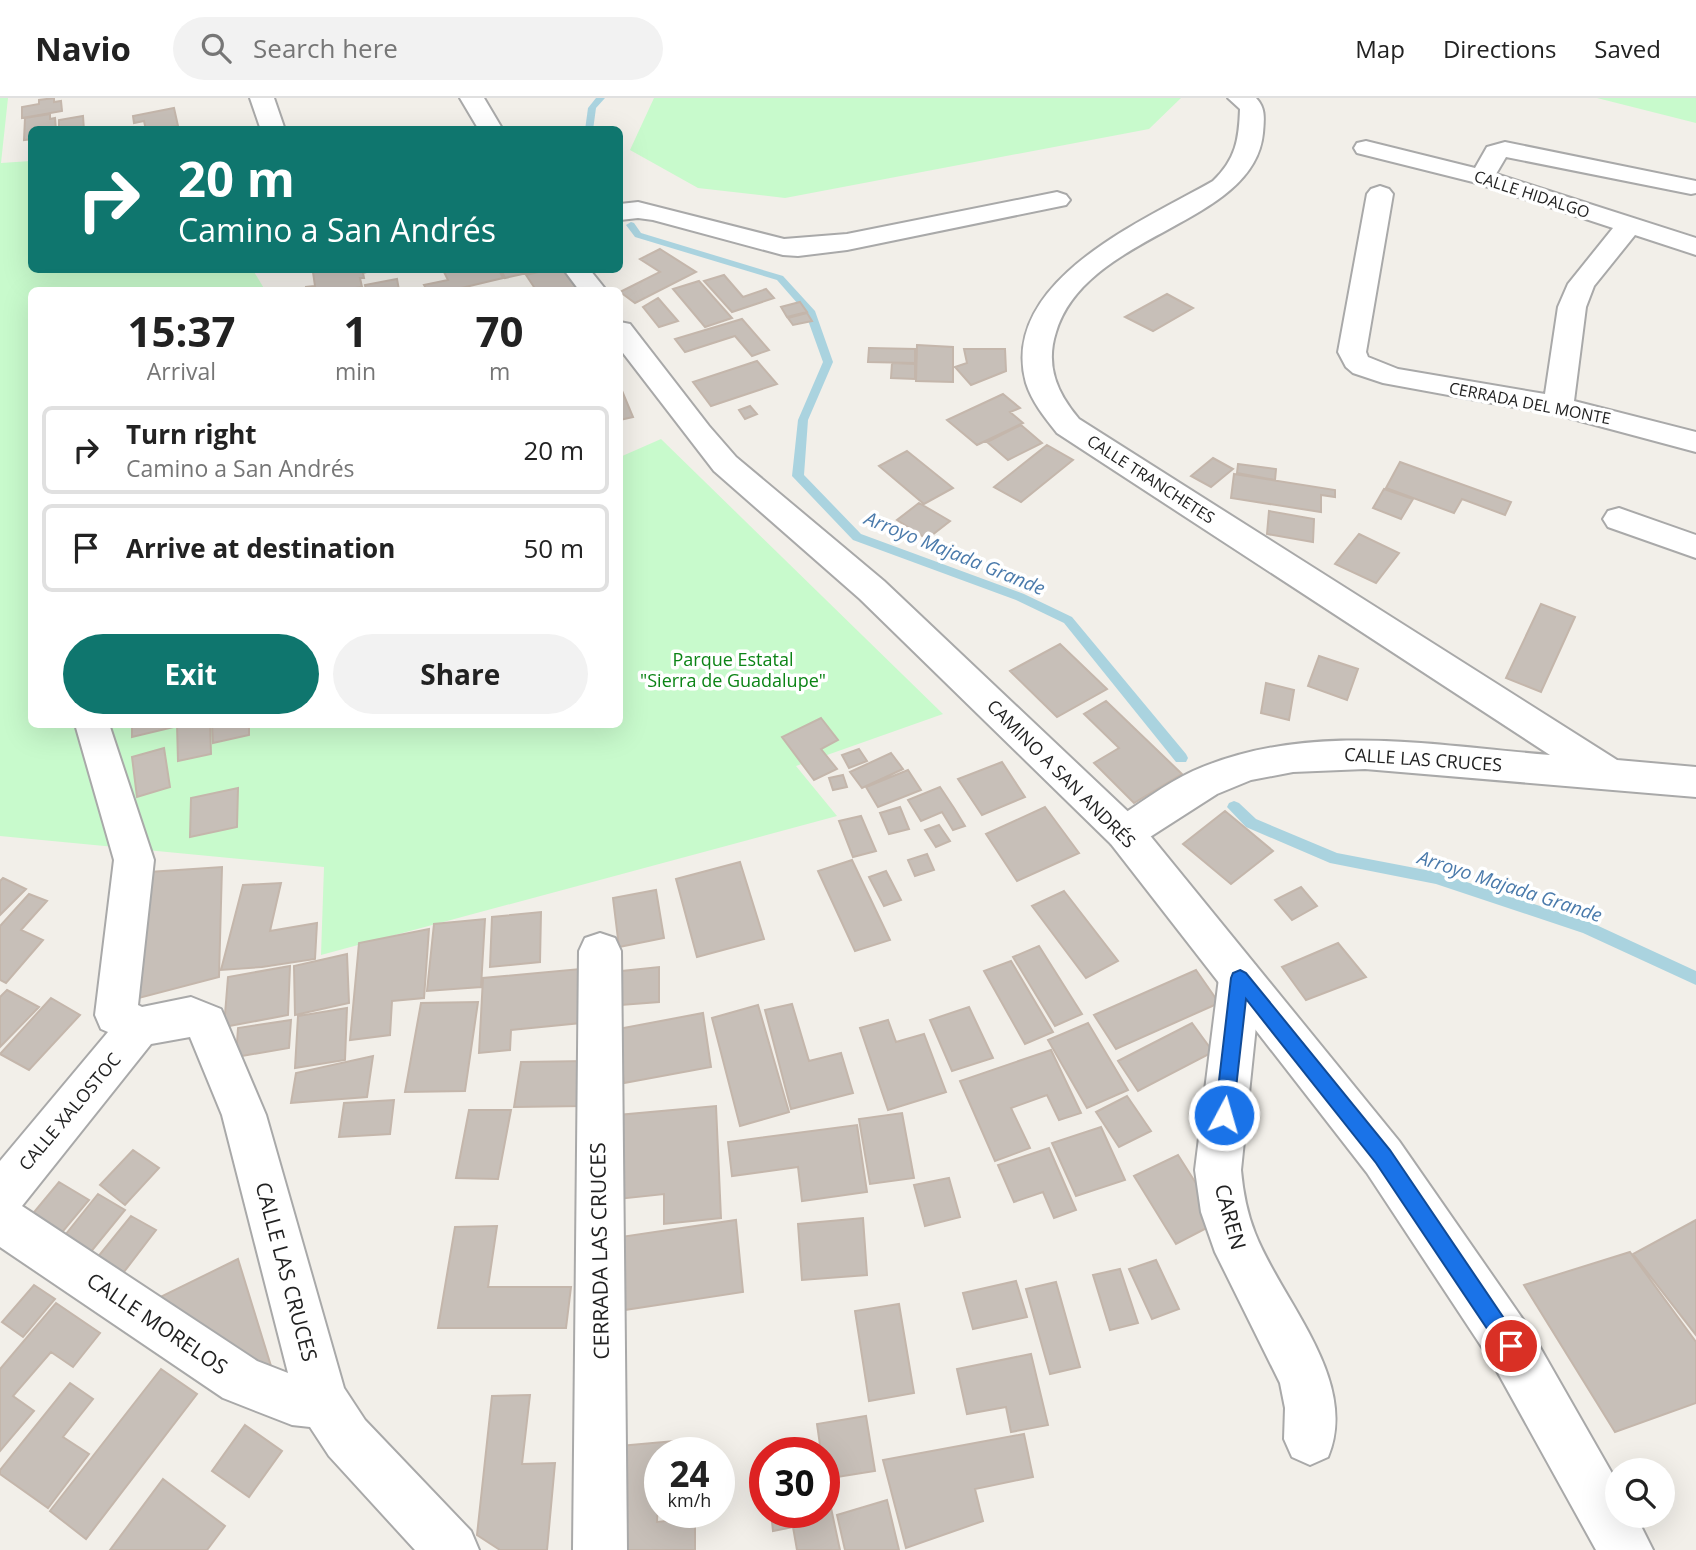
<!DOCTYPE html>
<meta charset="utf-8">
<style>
:root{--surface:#fff;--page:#f2f2f2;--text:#222;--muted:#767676;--line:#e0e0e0;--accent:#0f766e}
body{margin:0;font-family:"Open Sans",sans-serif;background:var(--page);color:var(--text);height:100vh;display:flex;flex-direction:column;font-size:26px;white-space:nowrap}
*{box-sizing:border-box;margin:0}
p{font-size:23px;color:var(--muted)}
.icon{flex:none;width:38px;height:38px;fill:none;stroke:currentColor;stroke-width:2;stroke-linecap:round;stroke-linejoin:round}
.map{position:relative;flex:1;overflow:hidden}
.side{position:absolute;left:28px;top:189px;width:595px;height:441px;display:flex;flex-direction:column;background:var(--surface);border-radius:10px;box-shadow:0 7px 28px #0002}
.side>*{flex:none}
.top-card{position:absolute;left:28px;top:28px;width:595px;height:147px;border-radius:10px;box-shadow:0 7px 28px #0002;background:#0f766e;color:#fff;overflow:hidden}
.buttons{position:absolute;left:1605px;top:1360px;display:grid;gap:14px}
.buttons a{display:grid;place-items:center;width:70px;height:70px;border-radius:50%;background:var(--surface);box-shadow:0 7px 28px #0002;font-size:35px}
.speed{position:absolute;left:644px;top:1339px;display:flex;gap:14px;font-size:35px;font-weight:700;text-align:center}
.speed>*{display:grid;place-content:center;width:91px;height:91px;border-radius:50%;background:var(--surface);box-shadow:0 7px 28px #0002;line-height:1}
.speed small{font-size:18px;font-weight:400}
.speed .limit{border:10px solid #d22;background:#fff;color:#111}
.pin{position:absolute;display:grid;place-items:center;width:60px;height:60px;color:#fff;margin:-30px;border:4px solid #fff;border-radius:50%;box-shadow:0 2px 7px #0007}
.me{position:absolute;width:77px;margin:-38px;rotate:6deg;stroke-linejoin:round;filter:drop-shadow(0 0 5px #0008)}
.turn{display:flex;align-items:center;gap:24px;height:147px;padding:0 35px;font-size:32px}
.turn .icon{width:91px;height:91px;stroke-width:2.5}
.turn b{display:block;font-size:49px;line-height:60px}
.eta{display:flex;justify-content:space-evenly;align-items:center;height:119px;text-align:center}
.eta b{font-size:42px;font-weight:700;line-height:49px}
.cta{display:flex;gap:14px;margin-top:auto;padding:14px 35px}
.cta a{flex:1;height:80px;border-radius:42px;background:var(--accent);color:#fff;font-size:28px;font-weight:700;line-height:80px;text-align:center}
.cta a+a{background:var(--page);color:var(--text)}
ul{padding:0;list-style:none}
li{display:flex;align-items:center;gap:21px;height:88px;margin:0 14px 10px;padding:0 21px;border:4px solid var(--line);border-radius:10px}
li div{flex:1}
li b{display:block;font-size:26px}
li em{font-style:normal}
header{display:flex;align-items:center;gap:42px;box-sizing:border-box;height:98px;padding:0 35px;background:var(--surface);border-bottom:2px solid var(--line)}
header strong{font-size:33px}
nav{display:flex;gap:38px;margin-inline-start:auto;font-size:24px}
.search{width:490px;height:63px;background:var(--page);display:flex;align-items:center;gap:18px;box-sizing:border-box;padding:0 24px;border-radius:38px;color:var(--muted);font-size:26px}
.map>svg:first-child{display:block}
</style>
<header>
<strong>Navio</strong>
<div class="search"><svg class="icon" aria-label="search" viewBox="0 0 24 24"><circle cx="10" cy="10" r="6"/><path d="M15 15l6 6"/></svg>Search here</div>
<nav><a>Map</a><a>Directions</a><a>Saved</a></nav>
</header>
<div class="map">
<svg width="1696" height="1452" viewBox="0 0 1696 1452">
<rect width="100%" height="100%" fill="#f2efe9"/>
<path fill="#c8facc" d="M0 0H8L1 65 31 63 32 172H253L265 192H32V626H620V359L661 341 943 616 796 668 837 718 321 857 324 769 0 738Z
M654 0H1181L1149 31 785 100 698 90 630 52Z
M1597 0H1696V26V25Z"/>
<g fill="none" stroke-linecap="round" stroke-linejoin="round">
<path fill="#aad3df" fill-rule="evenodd" d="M596 0H605L596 10 593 32H585L588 10Z
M631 124 634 125 641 135 783 178 815 213 833 264 808 322 804 377 861 436 1024 496 1072 519 1186 656 1188 660 1186 664H1176L1064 525 1016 502 853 442 792 378 798 322 823 264 805 214 777 182 635 139 626 127Z
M1234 703 1239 705 1256 721 1337 755 1436 774 1592 825 1696 873V887L1583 835 1436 786 1330 765 1246 729 1227 709 1229 705Z"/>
</g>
<path fill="#c7bfb8" stroke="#c4b6ab" stroke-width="2" d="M54 0V4L61 3 62 13 22 20V9L39 6V2Z
M174 10 178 28 146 32 144 23 134 25 133 18Z
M50 16V21L55 20 56 32H32V41L24 42 25 20Z
M83 18 84 32H59V22Z
M660 151 696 174 635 205 620 194 660 174 640 161Z
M328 172H370V173L363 175 364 180H360L362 189 342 192H306V189L315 188 313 174Z
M443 172H499L503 180 453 192H427L424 187 448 182Z
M501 172H541L505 180Z
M547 172H570L583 192H536L526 177Z
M724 177 743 199 766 191 774 200 732 214 704 183Z
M397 181 399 192H366L365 187Z
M699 183 732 220 705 229 673 191Z
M1167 196 1193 210 1153 233 1125 219Z
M658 200 678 223 659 229 643 209Z
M800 204 807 214 787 219 781 209Z
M807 215 812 223 793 227 788 220Z
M742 221 769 252 752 258 735 238 685 254 675 241Z
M917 247 953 249V284L916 283Z
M869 250 915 251V265L868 264Z
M964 251H1005L1006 273 971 287 955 269 967 265Z
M757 263 777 286 711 308 693 284Z
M892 265 915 266V281L891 280Z
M620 288 633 319 620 322Z
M1003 296 1020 310 1010 314 1023 325 977 347 947 322Z
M750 308 757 316 745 321 739 312Z
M1021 327 1042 345 1008 362 987 344Z
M1047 347 1073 362 1021 404 994 389Z
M907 353 953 390 924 406 879 368Z
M1213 360 1233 371 1211 389 1191 378Z
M1400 364 1511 404 1505 417 1462 401 1454 415 1386 390Z
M1238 366 1276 371 1275 382 1237 375Z
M1234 376 1335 392V399L1321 397V414L1231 400Z
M1384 391 1413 401 1401 421 1373 410Z
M919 405 950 423 927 441 897 422Z
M1269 413 1314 421 1313 444 1267 436Z
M1359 436 1399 455 1376 485 1335 466Z
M1541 506 1575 519 1541 594 1506 580Z
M1060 546 1107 591 1057 619 1010 573Z
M1319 558 1358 571 1347 602 1308 588Z
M1266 585 1294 592 1289 622 1261 615Z
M1106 603 1182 676 1134 705 1094 665 1119 650 1084 616Z
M821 620 838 642 821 651 837 671 814 682 782 639Z
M132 626H174V629L132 639Z
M177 626H210L211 656 178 663Z
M212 626H249V637L213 645Z
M164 650 170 689 137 699 132 659Z
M859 651 867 663 849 670 842 657Z
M891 655 903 671 862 690 850 674Z
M1002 664 1025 699 982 717 958 681Z
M908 672 921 692 878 709 866 689Z
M843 677 847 689 833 692 829 680Z
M940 689 954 710 965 728 953 732 942 714 921 723 908 702Z
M238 690 237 729 190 739 191 700Z
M900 709 909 731 889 736 880 715Z
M1045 709 1079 755 1017 783 986 736Z
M1225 713 1273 753 1231 786 1183 746Z
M861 718 876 753 853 759 839 723Z
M939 727 950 743 936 749 925 732Z
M927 756 934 772 915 778 908 762Z
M852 762 890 842 855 853 818 773Z
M740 764 764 841 697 859 676 781Z
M222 769 219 879 135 901 149 774Z
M886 773 901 802 884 808 869 779Z
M3 780 26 791 0 817V783Z
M281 785 270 833 317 825 315 861 262 869 221 872 243 787Z
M1301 789 1317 808 1292 822 1275 802Z
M656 792 664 840 619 849 613 800Z
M1064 793 1118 863 1086 880 1032 808Z
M29 796 47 803 21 832 43 842 6 885 0 882V828Z
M541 814 540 864 490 869 492 819Z
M485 821 481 889 427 893 434 826Z
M429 831 424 900 392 903 390 937 350 942 359 845Z
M1338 845 1366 879 1306 902 1282 869Z
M1039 848 1082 916 1055 928 1013 859Z
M347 856 349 905 295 917 294 868Z
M1011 863 1053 934 1025 946 984 873Z
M290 868 288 917 224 929 228 879Z
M659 869V904L621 907 622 873Z
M591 870V924L511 932 510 952 479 955 483 880Z
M1196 872 1219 905 1116 951 1094 917Z
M7 892 39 909 0 949V899Z
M51 900 80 917 29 972 0 956Z
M478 904 465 993 405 994 421 905Z
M792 906 809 963 841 955 853 995 791 1011 765 912Z
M758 907 789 1014 740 1028 712 920Z
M969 909 993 960 952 973 930 922Z
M347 910 345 962 295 970 298 918Z
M703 915 711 969 624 985 618 931Z
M291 922 289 950 236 959 238 930Z
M888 922 896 944 924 936 946 994 888 1012 860 930Z
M1088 925 1128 992 1087 1010 1048 942Z
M1192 925 1213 954 1138 993 1118 963Z
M1051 952 1081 1015 1059 1022 1047 997 1011 1010 1030 1050 995 1063 960 983Z
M373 958 367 999 291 1005 296 975Z
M588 963 583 1008 514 1009 521 964Z
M1127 998 1151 1033 1119 1049 1096 1014Z
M394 1002 390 1036 339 1039 344 1005Z
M716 1008 721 1120 664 1126V1096L618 1101V1017Z
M469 1012H511L498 1081 456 1080Z
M902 1015 914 1080 870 1086 859 1021Z
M857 1027 867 1094 802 1103 798 1069 732 1078 728 1044Z
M1101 1029 1125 1082 1076 1098 1052 1045Z
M1049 1050 1076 1112 1054 1120 1043 1094 1014 1104 998 1067Z
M133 1052 159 1070 125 1107 100 1087Z
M1178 1057 1220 1123 1176 1146 1134 1078Z
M949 1080 960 1119 925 1128 914 1087Z
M59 1084 89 1102 54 1144 25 1125Z
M98 1096 125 1112 81 1166 54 1151Z
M131 1118 156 1132 114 1187 88 1171Z
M863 1120 867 1177 802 1182 798 1126Z
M736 1122 743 1194 618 1213 614 1140Z
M1696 1122V1237L1633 1156Z
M497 1128 488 1189H571L566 1230H438L455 1129Z
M1630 1154 1696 1244V1305L1615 1334 1524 1187Z
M238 1161 275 1281 148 1205Z
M1156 1162 1179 1211 1152 1221 1129 1171Z
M1120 1171 1138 1225 1110 1232 1093 1177Z
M1016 1183 1027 1219 973 1231 963 1195Z
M1056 1184 1080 1269 1050 1276 1026 1191Z
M34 1187 55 1201 23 1239 2 1224Z
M56 1205 100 1235 73 1269 51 1254 13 1298 34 1313 0 1353V1271Z
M899 1206 914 1295 869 1303 855 1213Z
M1031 1256 1048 1327 1011 1334 1006 1309 967 1316 957 1271Z
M161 1271 197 1296 86 1441 50 1413Z
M70 1285 93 1301 63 1339 89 1356 48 1410 0 1376V1372Z
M530 1297 522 1366 555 1365 547 1452H500L477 1437 492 1298Z
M866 1318 875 1373 824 1381V1354H821L817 1326Z
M245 1327 282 1353 249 1399 212 1373Z
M1024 1336 1033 1379 975 1391 983 1423 906 1450 883 1362Z
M674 1343V1354H660L657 1424 695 1420V1452H618L620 1348Z
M163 1381 225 1428 207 1452H110Z
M887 1402 899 1452H845L837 1417Z
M831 1410 840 1452H797L793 1429 773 1433 771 1414H824Z"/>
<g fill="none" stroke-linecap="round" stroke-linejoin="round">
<g stroke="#a9a9a9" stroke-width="4">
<path id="minor" d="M250 0H274L285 32H261Z
M1228 0H1256C1266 10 1264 22 1263 35 1254 128 1086 134 1056 234 1045 268 1057 295 1079 321L1617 662 1696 669V699L1365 671 1293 674 1251 682 1217 696 1139 746 1125 751 1111 746 1106 735 1111 724C1138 707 1165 686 1193 673 1306 623 1431 647 1550 657L1057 335C1045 320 1032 304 1026 285 998 183 1145 122 1213 83 1236 61 1239 41 1240 11Z
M1366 43 1475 70 1487 49 1505 44 1696 83V95L1691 96 1506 59 1496 76 1696 140V157L1635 137 1594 188 1586 209 1574 303 1696 334V354L1558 317 1383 285 1353 275 1346 269 1338 254 1367 96 1371 91 1380 88 1389 91 1393 96 1366 254 1368 259 1398 271 1545 296 1558 209 1568 186 1613 130 1473 84 1357 55 1354 50 1357 45Z
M1057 94 1066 97 1070 102 1066 107 847 152 798 158 783 157 653 122 638 120 620 122V106L638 104 784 141 847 136Z
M1619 410 1696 437V460L1608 429 1603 421 1608 413Z
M75 626H109L154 762 138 907 142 909 191 899 221 911 266 1017 344 1290 365 1322 471 1433 479 1452H415L329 1358 310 1329 292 1327 223 1300 0 1149V1063L108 934 101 931 95 917 114 762ZM190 939 222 1017 288 1275 257 1263 22 1108 151 946Z
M600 835 615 840 621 853 627 1452H573L579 853 585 840Z
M1240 861 1255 867 1261 880 1241 1072C1243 1094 1247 1115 1255 1135 1282 1204 1360 1282 1328 1359L1310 1367 1292 1359 1284 1341 1285 1310 1280 1285 1215 1154 1201 1114 1195 1072 1219 880 1225 867Z"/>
</g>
<g stroke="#a9a9a9" stroke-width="4">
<path id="tertiary" d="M460 0H484L503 32H479Z
M564 172H590L606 192H579Z
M620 224 630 226 709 328 736 359 884 483 1139 724 1399 1043 1529 1230 1617 1384V1418H1636L1653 1452H1596L1493 1266 1367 1075 1111 746 860 501 714 373 620 251Z"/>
</g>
<use href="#minor" fill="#fff" fill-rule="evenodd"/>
<use href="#tertiary" fill="#fff" fill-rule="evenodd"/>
</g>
<path fill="#1a73e8" stroke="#114b97" stroke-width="2" d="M1240 872 1246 875 1390 1052 1518 1241 1521 1248 1518 1256 1511 1259 1504 1256 1376 1065 1246 901 1233 1017 1231 1024 1224 1026 1218 1024 1215 1017 1231 880 1233 875Z"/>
<g text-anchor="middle" stroke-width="7" stroke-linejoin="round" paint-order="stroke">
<g font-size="16" fill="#222" stroke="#fff">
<text transform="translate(1532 96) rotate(18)" y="6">CALLE HIDALGO</text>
<text transform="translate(1530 305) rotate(11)" y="6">CERRADA DEL MONTE</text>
<text transform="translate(1151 381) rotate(33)" y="6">CALLE TRANCHETES</text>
</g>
<g font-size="18" fill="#0c8416" stroke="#fff">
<text x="733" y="568">Parque Estatal<tspan x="733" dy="21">"Sierra de Guadalupe"</tspan></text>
</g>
<g font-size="18" fill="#222" stroke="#fff">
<text transform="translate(1423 662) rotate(4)" y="6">CALLE LAS CRUCES</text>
<text transform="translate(1061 676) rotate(45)" y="6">CAMINO A SAN ANDRÉS</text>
<text transform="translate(70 1014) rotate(-50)" y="6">CALLE XALOSTOC</text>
</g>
<g font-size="19" font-style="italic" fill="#4a7aab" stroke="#fff">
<text transform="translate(955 455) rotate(22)" y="7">Arroyo Majada Grande</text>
<text transform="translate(1510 788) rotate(18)" y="7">Arroyo Majada Grande</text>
</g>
<g font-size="21" fill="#222" stroke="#fff">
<text transform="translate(1230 1119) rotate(75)" y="7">CAREN</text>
<text transform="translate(600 1153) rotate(-91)" y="7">CERRADA LAS CRUCES</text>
<text transform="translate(286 1174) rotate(75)" y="7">CALLE LAS CRUCES</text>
<text transform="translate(157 1226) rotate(34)" y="7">CALLE MORELOS</text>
</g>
</g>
</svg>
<div class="buttons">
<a><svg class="icon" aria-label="search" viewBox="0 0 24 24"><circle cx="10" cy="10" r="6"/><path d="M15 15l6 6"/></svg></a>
</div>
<div class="speed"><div>24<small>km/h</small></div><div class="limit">30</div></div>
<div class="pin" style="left:1511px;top:1248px;background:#d93025"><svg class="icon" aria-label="arrive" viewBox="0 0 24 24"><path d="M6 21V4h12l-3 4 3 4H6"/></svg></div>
<svg class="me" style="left:1224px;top:1017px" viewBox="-20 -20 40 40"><circle r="17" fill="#1a73e8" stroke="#fff" stroke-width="3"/><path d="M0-11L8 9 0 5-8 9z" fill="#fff"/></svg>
<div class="top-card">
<div class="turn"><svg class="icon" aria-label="right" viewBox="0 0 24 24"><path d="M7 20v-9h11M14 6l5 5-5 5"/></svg><div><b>20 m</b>Camino a San Andrés</div></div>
</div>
<section class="side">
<div class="eta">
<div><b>15:37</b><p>Arrival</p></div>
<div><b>1</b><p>min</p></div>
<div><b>70</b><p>m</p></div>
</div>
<ul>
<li><svg class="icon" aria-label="right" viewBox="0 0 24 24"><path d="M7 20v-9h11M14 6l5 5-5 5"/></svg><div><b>Turn right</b><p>Camino a San Andrés</p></div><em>20 m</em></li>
<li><svg class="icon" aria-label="arrive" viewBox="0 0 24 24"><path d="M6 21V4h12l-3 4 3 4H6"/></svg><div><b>Arrive at destination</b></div><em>50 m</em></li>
</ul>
<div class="cta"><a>Exit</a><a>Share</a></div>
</section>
</div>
